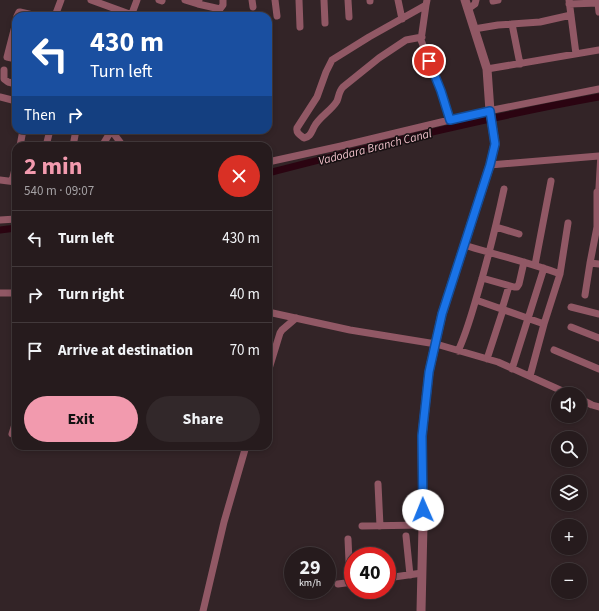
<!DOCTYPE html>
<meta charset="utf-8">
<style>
:root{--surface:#261b1d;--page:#32282a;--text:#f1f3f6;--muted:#a4a1a4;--line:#42393b;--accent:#f29aae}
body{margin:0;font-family:"Source Sans 3",sans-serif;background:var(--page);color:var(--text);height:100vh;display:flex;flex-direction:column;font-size:15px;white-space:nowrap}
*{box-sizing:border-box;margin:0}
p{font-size:13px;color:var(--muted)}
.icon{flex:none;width:22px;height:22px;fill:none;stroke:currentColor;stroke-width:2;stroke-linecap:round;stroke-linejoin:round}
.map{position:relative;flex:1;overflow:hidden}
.panel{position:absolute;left:12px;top:142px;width:260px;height:308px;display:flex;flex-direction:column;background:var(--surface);border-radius:12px;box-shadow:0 2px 6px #0003,0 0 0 1px var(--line)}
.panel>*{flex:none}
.guide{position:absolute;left:12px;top:12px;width:260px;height:122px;border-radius:12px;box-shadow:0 2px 6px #0003,0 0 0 1px var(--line);background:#1a4fa0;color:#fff;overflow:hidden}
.tools{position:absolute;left:551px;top:387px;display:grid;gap:8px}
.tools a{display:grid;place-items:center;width:36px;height:36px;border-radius:50%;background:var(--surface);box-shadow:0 2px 6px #0003,0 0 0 1px var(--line);font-size:20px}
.speed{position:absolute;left:284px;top:547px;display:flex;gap:8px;font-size:20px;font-weight:700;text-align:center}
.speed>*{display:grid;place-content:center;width:52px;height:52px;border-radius:50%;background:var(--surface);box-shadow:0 2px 6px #0003,0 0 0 1px var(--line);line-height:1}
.speed small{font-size:10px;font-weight:400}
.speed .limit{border:6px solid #d22;background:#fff;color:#111}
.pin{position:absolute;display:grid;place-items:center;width:34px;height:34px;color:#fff;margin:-17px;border:2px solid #fff;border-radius:50%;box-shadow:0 1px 4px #0007}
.me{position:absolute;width:44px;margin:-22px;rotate:359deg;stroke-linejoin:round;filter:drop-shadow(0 0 3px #0008)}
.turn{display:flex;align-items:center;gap:14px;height:84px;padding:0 12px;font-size:18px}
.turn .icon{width:52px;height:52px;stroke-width:2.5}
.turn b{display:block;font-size:28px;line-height:34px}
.then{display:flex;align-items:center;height:38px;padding:0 12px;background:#0003;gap:8px;font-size:15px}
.round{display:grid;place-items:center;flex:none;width:42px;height:42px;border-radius:21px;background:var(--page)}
.head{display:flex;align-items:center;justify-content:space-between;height:68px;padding:0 12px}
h1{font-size:24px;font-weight:700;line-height:30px;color:var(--accent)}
.cta{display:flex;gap:8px;margin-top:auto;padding:8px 12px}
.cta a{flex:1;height:46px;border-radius:24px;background:var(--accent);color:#111;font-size:16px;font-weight:700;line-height:46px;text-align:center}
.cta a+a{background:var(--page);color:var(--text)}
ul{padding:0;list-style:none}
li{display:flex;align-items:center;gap:12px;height:56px;padding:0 12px;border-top:1px solid var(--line)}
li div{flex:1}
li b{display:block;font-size:15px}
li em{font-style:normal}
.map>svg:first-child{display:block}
</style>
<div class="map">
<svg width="599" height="611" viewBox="0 0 599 611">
<rect width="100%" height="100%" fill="#332427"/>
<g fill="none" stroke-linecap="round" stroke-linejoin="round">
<path stroke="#2b0411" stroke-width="7" d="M268 173C378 145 487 117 599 97
M0 230 16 228"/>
<path stroke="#915865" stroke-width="3.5" d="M597 192 599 157"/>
<path stroke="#915865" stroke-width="7" d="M91 0 135 16
M159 0 162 1
M185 0 198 4 199 0
M252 0 253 7
M275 0 277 16
M299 0 300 27
M324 0 325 23
M348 0 349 17
M370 0V1
M398 0 402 19
M569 0 576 54
M493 1 498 0
M598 3 599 12
M198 4 220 9 223 5V0
M569 4 599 3
M426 5 421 40 441 91 450 120
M468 9 475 4 476 0
M17 16 19 12H20L37 16
M55 16 61 0
M131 16 137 0
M16 22 7 57 16 59
M512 24 520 64
M474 29 498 25 540 22 571 15
M422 37 406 40 379 58 343 87C339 91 339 96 337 101 331 111 319 117 314 127 311 133 310 137 304 138 300 135 296 133 297 128L317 97 326 72 332 60 369 37 426 5 427 0
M487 69 599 50
M4 70V79L8 82 16 84
M0 97 16 101
M111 130 123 146
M20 146 23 130
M46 146 50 130
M73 146 76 130
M102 146 111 131
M268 162 341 146 483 112 599 89
M490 165 599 156
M0 180 16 182
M12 181 16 165
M0 220 16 219
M496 227 519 234
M464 245C496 255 529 262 560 274L544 324 530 376
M590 263 597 227V192
M535 265 551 181
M560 274 568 223
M482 278 514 287H517L519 284 524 262
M0 293H16
M585 295 590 263 599 264
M476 300 544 324
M571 307 599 314
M502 309 509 286
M268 312 350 330 436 344 498 362 569 394
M571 327 599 338
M554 350 599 369
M458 351C466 334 471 316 476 299 487 263 496 226 504 189
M487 359 503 310
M512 369 544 268
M268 372 280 333 282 330 296 318
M580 399 592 405 599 407
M12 434 16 421
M378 484 380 526
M362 526 423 525
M406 536 410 575
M348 539 350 583
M387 578 422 573
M338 584 353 582
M203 611 224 522 246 446"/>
<path stroke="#915865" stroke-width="9" d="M421 611 423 525 422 436 429 372 442 314 490 165 495 144 490 111 487 69 465 0"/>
</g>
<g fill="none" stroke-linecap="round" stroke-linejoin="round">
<g stroke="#114b97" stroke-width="10">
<path id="route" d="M423 510 422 436 429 372 442 314 490 165 495 144 490 111 450 120 441 91 429 61"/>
</g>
<use href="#route" stroke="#1a73e8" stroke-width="7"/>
</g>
<g text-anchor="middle" stroke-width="3" stroke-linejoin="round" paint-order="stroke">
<g font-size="12" font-style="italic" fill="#f0bfc9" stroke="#160f11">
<text transform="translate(375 147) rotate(-14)" y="4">Vadodara Branch Canal</text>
</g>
</g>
</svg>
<div class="tools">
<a><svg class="icon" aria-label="sound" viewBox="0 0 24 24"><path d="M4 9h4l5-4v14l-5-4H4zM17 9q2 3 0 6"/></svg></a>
<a><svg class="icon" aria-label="search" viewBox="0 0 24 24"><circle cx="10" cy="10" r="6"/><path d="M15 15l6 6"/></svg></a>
<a><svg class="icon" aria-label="layers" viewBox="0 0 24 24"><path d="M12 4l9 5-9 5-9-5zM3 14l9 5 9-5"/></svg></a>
<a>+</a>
<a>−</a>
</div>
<div class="speed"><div>29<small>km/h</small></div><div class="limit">40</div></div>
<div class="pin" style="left:429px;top:61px;background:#d93025"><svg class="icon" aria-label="arrive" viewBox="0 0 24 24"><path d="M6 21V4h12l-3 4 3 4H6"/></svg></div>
<svg class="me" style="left:423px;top:510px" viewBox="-20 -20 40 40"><circle r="19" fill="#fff"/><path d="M0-13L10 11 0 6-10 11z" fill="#1a73e8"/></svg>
<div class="guide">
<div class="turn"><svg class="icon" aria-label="left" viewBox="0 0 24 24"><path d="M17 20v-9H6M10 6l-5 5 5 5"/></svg><div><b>430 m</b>Turn left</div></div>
<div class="then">Then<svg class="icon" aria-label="right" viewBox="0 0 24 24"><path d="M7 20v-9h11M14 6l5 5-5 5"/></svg></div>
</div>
<section class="panel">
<div class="head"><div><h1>2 min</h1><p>540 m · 09:07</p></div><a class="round" style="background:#d93025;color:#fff"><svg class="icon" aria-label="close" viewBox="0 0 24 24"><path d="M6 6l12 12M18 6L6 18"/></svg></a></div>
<ul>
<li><svg class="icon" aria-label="left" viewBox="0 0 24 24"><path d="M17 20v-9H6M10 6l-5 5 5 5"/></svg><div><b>Turn left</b></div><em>430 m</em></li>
<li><svg class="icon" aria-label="right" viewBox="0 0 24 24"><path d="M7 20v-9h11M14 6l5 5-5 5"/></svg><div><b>Turn right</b></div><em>40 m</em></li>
<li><svg class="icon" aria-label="arrive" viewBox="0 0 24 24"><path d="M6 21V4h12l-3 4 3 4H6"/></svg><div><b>Arrive at destination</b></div><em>70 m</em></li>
</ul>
<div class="cta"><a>Exit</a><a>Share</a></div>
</section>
</div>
